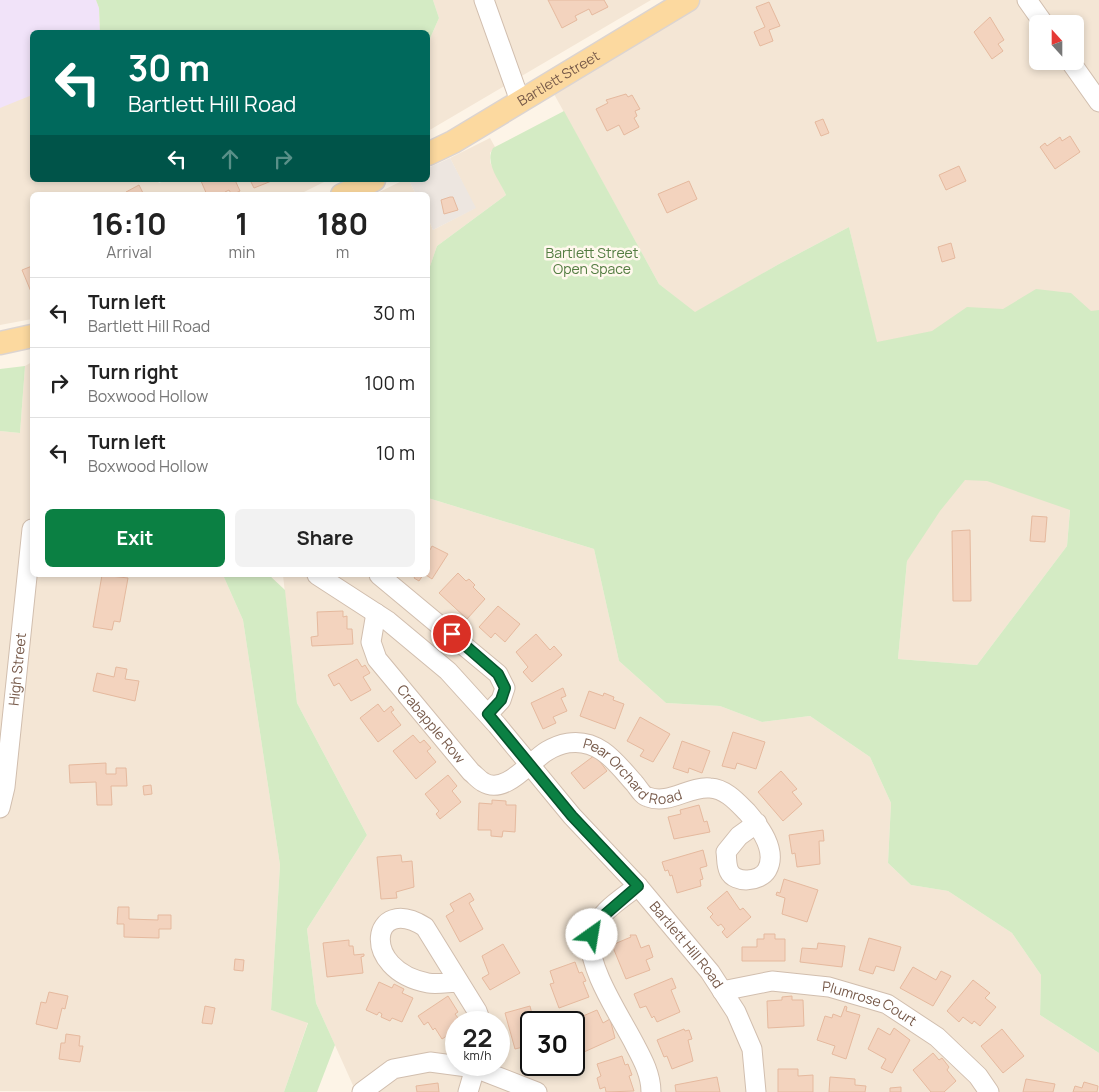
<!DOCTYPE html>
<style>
:root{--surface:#fff;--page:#f2f2f2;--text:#222;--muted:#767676;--line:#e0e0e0;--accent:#0b8043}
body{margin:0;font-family:Manrope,sans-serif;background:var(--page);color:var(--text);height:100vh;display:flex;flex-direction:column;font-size:19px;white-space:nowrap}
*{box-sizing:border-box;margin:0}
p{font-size:16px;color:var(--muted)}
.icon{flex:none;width:28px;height:28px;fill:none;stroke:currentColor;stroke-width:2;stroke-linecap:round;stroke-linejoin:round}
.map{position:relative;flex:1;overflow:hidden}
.details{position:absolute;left:30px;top:192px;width:400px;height:385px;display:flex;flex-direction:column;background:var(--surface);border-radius:8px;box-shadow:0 2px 8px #0003}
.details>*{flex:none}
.guide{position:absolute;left:30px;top:30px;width:400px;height:152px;border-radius:8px;box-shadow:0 2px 8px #0003;background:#00695c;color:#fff;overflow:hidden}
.needle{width:32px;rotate:339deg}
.controls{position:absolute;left:1029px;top:15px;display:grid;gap:10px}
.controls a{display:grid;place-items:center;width:55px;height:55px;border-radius:8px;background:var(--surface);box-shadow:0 2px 8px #0003;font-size:25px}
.speed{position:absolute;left:445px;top:1011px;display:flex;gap:10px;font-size:25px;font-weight:700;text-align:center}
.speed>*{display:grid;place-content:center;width:65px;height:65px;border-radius:50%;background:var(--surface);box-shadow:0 2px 8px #0003;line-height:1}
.speed small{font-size:12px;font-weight:400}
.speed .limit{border:2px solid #111;border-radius:8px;background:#fff;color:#111}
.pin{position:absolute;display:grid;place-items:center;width:42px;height:42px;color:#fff;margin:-21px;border:2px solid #fff;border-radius:50%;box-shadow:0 1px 5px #0007}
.me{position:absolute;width:55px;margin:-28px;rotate:32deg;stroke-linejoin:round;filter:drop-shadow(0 0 4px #0008)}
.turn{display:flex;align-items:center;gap:18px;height:105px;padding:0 15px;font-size:22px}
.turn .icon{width:65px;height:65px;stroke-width:2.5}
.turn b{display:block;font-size:35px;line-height:42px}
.lanes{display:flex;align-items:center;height:48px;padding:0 15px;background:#0003;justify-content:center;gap:25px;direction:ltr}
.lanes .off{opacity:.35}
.eta{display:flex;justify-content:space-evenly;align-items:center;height:85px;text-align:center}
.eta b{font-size:30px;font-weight:700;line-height:35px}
.cta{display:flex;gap:10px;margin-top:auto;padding:10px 15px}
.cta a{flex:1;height:58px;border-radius:8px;background:var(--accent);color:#fff;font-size:20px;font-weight:700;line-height:58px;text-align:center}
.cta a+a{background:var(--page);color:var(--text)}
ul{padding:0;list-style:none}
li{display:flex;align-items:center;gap:15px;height:70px;padding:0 15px;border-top:1px solid var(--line)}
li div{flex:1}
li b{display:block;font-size:19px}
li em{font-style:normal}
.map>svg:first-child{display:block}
</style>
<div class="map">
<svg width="1099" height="1092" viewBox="0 0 1099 1092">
<rect width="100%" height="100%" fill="#fdf4e7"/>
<path fill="#f4e6d5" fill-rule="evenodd" d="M0 0H96L100 32H32V180H157L159 183 167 180H328L298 195H32V319L0 325Z
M433 0H651L428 131V43L439 18Z
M698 0H1099V427L1075 447 1067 546 977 665 898 659 913 496 849 227 779 264 695 313 659 284 549 85ZM1038 24H1075V61H1038Z
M490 138 495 147 490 153V162L506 195 437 246 428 272V218L433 230 475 208 450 158Z
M404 180H409L416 195H373Z
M32 362V575H223L243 620 280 865 271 1010 308 1022 284 1092 0 1091V431L20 433 25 366Z
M428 498 594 549 619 661 666 703 720 706 762 722 810 716 870 757 891 803 888 863 911 885 948 891 1012 933 1041 975 1040 1015 1099 1053V1092H356L316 1003 307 929 367 835 297 703 283 575H428ZM456 1022H499V1065H456ZM531 1022H574V1065H531Z"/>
<path fill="#ede6e0" d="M450 158 476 208 433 230 428 218V195H416L409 180H428V168Z"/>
<path fill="#f1e3f9" d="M0 0H96L99 8 100 32H32V95L0 108Z"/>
<path fill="#d4ebc4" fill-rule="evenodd" d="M96 0H433L439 18 428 43V32H100L99 8Z
M564 111 659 284 695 312 779 264 849 227 877 342 932 331 967 307 1003 309 1036 289 1071 293 1091 311 1099 310V1053L1040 1015 1041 975 1012 933 948 891 911 885 888 863 891 803 870 757 810 716 762 722 720 706 666 703 619 661 594 549 428 498V272L437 246 506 195C500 181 484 163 493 148ZM965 480 987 481 1070 510 1067 546 977 665 898 659 907 561 940 511Z
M25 366 20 433 0 431V369Z
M223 575H269L285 590 297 703 367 835 307 929 316 1003 335 1045 317 1092H284L308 1023 271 1010 280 865 243 620Z"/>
<path fill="#f3d3be" stroke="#e5b99e" d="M548 0H604L608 7 592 15 589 9 575 16 577 20 562 28Z
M769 2 780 26 769 30 773 41 760 46 754 32 765 27 756 7Z
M990 17 1004 40 998 44 1003 51 992 59 974 32Z
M626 94 628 97 632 95 640 109 635 111 637 116 634 118 639 127 624 135 619 125 607 131 596 109 608 103 606 100Z
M823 119 829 133 821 136 815 122Z
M1070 136 1080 152 1055 169 1040 147 1045 143 1047 146 1060 137 1062 141Z
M959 166 966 181 946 190 939 175Z
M235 180 240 191 232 195 229 190 225 192 227 195H207L201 181Z
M250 180H274L254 188Z
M689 181 697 199 667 213 658 194Z
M139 185 144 195H128L126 192Z
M450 197H453L458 210 444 214 441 200Z
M951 243 955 258 942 262 938 247Z
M32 266V294L22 270Z
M1032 516 1047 517 1045 542 1030 541Z
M970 530 971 601H953L952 531Z
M432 546 448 554 432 579 426 575 428 549 430 550Z
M458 573 466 581 469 579 475 585 473 587 485 599 467 619 439 593Z
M102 575 128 578 120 622 114 621 112 630 93 627Z
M416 575H423L419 581 414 578Z
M498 606 520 624 505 642 495 633 491 638 479 627Z
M343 611V617L347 616V629H352L353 644 312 646 311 637 318 636 317 612Z
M536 634 550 650 554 646 562 655 532 682 523 672 528 667 516 652Z
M357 659 362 667 365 665 370 673 363 677 371 690 351 701 339 683 334 686 328 675Z
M116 667 127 669 125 679 139 681 135 701 93 691 97 673 114 677Z
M563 688 566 696 561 698 567 711 553 717 556 723 543 729 531 703Z
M589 691 603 696 604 693 614 697 613 700 624 704 615 729 580 716Z
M378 704 384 712 391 706 394 710 391 712 401 725 378 742 360 718Z
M640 717 670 734 653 762 640 756 644 750 627 741Z
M733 732 765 742 756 769 737 763 735 769 722 766Z
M413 735 420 743 424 740 431 748 427 751 436 762 416 779 393 751Z
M682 741 710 751 702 773 689 768 688 773 673 768Z
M595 755 607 771 584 789 571 773Z
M106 763V774H116V768H126L127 786H111L112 805H97L96 782 70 783 69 765Z
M781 771 797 789 792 792 802 804 783 821 758 792Z
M448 775 457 786 452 791 461 802 440 819 436 814 439 811 425 794Z
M151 785 152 794 144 795 143 786Z
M492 800 506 801V805H516L515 832 503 831 502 837 491 836V830H478L479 803 492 804Z
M699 805 704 822 707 821 710 832 674 839 668 817 681 814 680 810Z
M823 830 824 841H819L820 864 797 867 795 853 792 854 789 835Z
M703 850 707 866 700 868 703 879 700 880 701 886 677 893 672 875 670 876 668 870 665 871 662 862Z
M401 855 402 862 412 861 414 887 396 892 397 898 381 899 377 857Z
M784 879 818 890 807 922 782 914 785 898 776 895 777 892 780 893Z
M727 891 740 910 743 908 751 917 727 938 722 932 725 929 721 924 718 926 710 917 713 914 707 908Z
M470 893 474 900 469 903 483 929 460 942 446 916 454 911 450 904Z
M118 907H129V919L158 920V915H171V929H159V938L124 937V924H117Z
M764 934H775V939H785V961H742V947H757V939H764Z
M630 935H636L641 948 649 945 653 957 646 960 650 970 626 979 612 945 631 937Z
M869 938 901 947 894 971 876 966 873 974 859 970Z
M349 940V946H353L354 955 364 954V956L361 957 363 973 327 977 323 943Z
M818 943 845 946 842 967 800 962 802 948 817 949Z
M503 944 520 973 490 990 482 978 489 974 482 956Z
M235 959 244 960 243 971 234 970Z
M575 962 579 973 582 972 586 981 583 982 589 997 559 1008 550 984 554 983 550 971Z
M913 967 936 980 941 971 951 976 933 1006 900 988Z
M672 978 676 988 671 990 680 1012 657 1022 654 1016 652 1018 646 1006 640 1008 634 994Z
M973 980 990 993 985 998 996 1007 980 1026 974 1021 972 1024 963 1017 959 1022 947 1011Z
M379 982 392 988 394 984 404 989 402 993 413 998 402 1022 392 1018 390 1021 381 1017 382 1014 379 1012 377 1015 366 1010Z
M49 992 68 996 65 1009 62 1008 57 1029 36 1024 41 1002 46 1003Z
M448 996 458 1012 455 1014 461 1022H456V1030L442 1039 435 1028 433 1030 428 1022 424 1025 418 1016Z
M792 996V1000H803L804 1026 768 1028 767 1001 782 1000V997Z
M205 1006 215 1008 212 1024 202 1023Z
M530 1006 534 1022H531V1045L515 1049 505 1013Z
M845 1006 847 1007 846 1011 860 1015 846 1059 832 1054 835 1046 817 1040 825 1016 832 1018 833 1014 841 1017Z
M597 1010 603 1023 610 1019 615 1038 584 1052 575 1032 580 1030 576 1019Z
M878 1028 890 1035 894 1028 910 1040 892 1073 881 1068 886 1059 868 1049Z
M684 1029 685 1031 689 1030 692 1039 688 1040 693 1061 672 1069 667 1056 664 1057 657 1040Z
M1002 1029 1024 1056 1003 1073 981 1046Z
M66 1034 80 1036 79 1046H83L80 1062 59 1059 61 1043H65Z
M933 1053 939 1060 942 1058 949 1067 947 1070 956 1081 944 1092H931L913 1070Z
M622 1056 625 1065 628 1064 632 1075 629 1076 634 1091 606 1092 605 1087 600 1089 597 1078 601 1076 597 1064Z
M778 1069H798V1076L813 1075V1092H778Z
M717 1077 720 1092H676L675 1085Z
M830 1077 855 1079V1085L866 1086 865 1092H829Z
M1026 1079 1055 1084 1053 1092H1023Z
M1084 1082 1098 1086 1097 1092H1073L1075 1086 1082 1088Z
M438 1083 439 1092H417L416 1086Z
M901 1087V1092H890V1088Z"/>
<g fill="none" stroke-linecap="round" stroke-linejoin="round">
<g stroke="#d1beae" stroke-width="21">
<g id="minor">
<path d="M484 0 520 101"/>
<path d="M1027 0 1044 24"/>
<path d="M1070 61 1099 102"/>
<path id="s1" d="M317 575 388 621 448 671 497 725 572 816 638 886 710 972 736 1012 752 1049 756 1092"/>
<path d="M379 575 498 674 505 688 501 700 488 714"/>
<path id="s2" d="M376 613 371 642 377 659 471 772C475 775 479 780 483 782 505 796 530 761 547 751 552 748 562 744 568 743 600 738 617 764 635 784 639 789 643 796 648 797 669 805 689 786 710 788 726 789 737 802 747 812 759 826 778 850 767 870 760 882 735 884 729 871 726 865 727 858 726 852L739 836 757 823"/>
<path id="s3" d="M0 808 5 787 32 529"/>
<path d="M638 886C621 899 596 914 591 936 585 965 622 1019 635 1045 643 1060 651 1075 651 1092"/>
<path d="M459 982C449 982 437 985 428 983 359 970 371 893 425 927L477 1011 481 1022"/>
<path id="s4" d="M722 991 772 981 829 987 887 1004 937 1037 978 1076 989 1092"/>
<path d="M362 1092 393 1069 430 1062 475 1068 537 1092"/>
<path d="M468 1092 476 1065"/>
</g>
</g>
<g stroke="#dcd4d0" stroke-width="25">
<g id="major">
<path id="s5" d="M428 154 453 142 688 0"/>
<path d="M342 195 374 180"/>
<path d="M0 343 32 336"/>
</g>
</g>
<use href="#minor" stroke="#fff" stroke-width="19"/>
<use href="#major" stroke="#fcd99f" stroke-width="22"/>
</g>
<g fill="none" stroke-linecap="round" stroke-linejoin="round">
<g stroke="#07532c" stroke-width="12">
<path id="route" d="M452 634 498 674 505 688 501 700 488 714 572 816 638 886 601 918 592 935"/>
</g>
<use href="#route" stroke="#0b8043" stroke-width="9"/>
</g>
<g text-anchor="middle" stroke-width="5" stroke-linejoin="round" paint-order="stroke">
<g font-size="14" fill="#775a4a" stroke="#fff8ed">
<text dy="5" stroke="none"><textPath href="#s5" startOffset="151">Bartlett Street</textPath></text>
<text dy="5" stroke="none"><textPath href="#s3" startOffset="140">High Street</textPath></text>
<text dy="5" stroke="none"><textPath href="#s2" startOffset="132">Crabapple Row</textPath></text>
<text dy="5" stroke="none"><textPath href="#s2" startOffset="384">Pear Orchard Road</textPath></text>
<text dy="5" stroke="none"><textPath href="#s1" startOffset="526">Bartlett Hill Road</textPath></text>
<text dy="5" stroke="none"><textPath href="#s4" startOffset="152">Plumrose Court</textPath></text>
</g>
<g font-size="14" fill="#547d42" stroke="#fff8ed">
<text x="592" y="258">Bartlett Street<tspan x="592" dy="16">Open Space</tspan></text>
</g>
</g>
</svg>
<div class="controls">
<a><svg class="needle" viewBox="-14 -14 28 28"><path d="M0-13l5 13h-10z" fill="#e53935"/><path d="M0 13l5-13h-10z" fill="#767676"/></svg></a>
</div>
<div class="speed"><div>22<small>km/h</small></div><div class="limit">30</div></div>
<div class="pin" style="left:452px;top:634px;background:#d93025"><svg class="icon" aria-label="arrive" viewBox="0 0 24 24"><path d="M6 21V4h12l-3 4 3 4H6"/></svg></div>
<svg class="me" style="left:592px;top:935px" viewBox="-20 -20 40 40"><circle r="19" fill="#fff"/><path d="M0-13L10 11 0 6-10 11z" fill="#0b8043"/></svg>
<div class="guide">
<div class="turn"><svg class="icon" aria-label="left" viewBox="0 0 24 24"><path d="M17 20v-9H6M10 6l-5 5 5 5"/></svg><div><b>30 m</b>Bartlett Hill Road</div></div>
<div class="lanes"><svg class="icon" aria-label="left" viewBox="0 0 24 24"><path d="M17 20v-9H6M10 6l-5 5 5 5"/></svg><svg class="icon off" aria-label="ahead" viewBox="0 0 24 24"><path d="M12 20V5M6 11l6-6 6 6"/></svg><svg class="icon off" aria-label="right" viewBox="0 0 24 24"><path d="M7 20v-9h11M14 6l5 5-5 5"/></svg></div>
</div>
<section class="details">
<div class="eta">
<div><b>16:10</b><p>Arrival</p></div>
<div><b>1</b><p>min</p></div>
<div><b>180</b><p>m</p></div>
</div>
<ul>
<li><svg class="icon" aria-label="left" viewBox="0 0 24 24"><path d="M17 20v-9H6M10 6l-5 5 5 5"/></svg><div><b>Turn left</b><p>Bartlett Hill Road</p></div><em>30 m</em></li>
<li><svg class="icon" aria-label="right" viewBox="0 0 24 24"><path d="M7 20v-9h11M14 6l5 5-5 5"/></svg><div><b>Turn right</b><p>Boxwood Hollow</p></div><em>100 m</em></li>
<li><svg class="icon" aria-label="left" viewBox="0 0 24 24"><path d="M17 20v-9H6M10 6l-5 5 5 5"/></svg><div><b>Turn left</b><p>Boxwood Hollow</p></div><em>10 m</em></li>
</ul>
<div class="cta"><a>Exit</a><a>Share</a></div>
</section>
</div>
